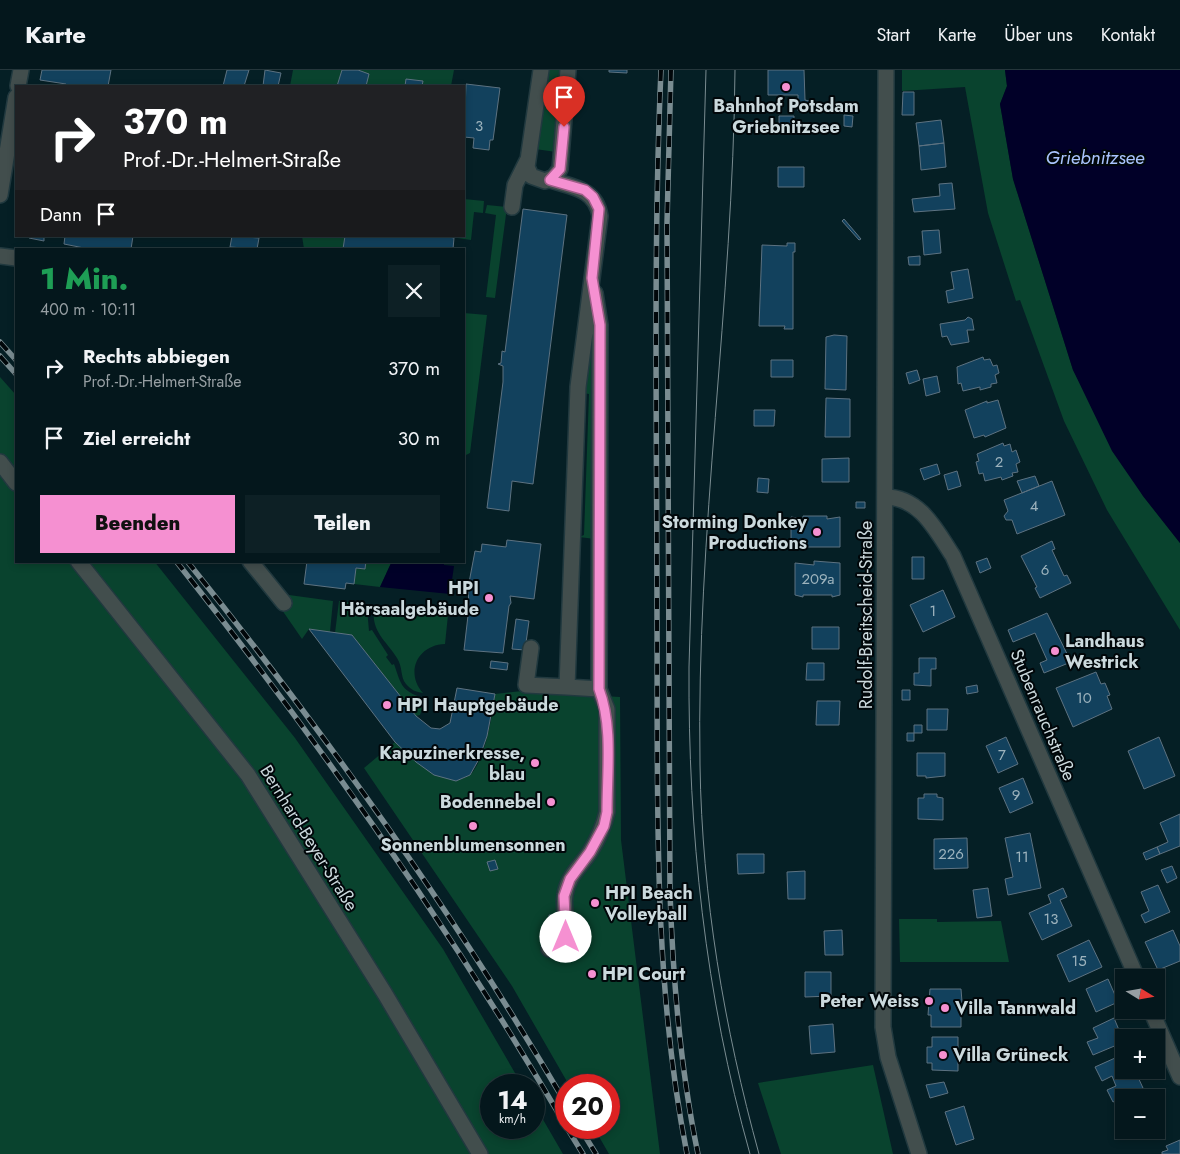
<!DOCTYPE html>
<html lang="de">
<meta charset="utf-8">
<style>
:root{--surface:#04171c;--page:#0d2025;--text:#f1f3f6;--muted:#979fa3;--line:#25363b;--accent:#f590d1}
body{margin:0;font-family:Jost,sans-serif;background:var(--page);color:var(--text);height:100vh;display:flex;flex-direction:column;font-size:19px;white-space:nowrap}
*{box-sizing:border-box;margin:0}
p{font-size:16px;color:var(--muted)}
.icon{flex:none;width:28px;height:28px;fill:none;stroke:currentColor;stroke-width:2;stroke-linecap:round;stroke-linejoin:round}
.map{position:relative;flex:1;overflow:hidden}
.drawer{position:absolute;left:15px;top:178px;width:450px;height:315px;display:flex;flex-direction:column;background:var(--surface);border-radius:0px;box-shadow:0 2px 8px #0003,0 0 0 1px var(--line)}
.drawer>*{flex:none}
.banner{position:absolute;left:15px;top:15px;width:450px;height:152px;border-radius:0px;box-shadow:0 2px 8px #0003,0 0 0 1px var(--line);background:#202124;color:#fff;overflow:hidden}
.needle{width:32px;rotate:101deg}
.fabs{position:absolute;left:1115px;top:899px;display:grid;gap:10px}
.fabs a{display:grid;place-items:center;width:50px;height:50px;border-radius:0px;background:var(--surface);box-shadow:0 2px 8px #0003,0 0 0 1px var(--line);font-size:25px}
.speed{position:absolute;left:480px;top:1004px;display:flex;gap:10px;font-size:25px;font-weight:700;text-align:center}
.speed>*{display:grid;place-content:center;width:65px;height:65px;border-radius:50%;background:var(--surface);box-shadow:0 2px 8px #0003,0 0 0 1px var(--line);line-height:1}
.speed small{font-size:12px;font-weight:400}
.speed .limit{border:8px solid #d22;background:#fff;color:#111}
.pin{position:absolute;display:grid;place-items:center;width:42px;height:42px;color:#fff;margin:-51px -21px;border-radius:50% 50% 50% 0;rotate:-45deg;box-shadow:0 0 5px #0007}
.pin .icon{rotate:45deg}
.me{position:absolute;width:55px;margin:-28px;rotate:0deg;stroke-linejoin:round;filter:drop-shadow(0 0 4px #0008)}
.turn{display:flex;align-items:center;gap:18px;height:105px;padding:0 25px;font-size:22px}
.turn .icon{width:65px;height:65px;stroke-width:2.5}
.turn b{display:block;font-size:35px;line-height:42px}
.then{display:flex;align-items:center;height:48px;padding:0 25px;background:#0003;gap:10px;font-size:19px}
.round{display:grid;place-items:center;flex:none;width:52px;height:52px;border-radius:0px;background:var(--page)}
.summary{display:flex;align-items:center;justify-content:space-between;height:85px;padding:0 25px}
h1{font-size:30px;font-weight:800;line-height:38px;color:#1e9e55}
.button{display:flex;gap:10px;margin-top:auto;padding:10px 25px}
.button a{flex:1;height:58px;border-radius:0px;background:var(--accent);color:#111;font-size:20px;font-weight:800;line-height:58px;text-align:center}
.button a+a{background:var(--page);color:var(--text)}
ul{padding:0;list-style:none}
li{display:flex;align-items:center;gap:15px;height:70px;padding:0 25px}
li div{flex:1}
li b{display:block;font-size:19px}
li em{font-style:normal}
header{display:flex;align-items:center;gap:30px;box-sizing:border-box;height:70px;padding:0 25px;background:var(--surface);border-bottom:1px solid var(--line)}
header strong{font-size:24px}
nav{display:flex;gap:28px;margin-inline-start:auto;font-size:18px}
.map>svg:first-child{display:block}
</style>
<header>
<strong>Karte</strong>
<nav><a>Start</a><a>Karte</a><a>Über uns</a><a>Kontakt</a></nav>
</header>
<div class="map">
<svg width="1180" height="1084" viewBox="0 0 1180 1084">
<rect width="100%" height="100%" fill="#051f25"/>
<path fill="#09432e" d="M293 0H342L337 16H290Z
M358 0H454L451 16H422L423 11 406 10 405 16H366L368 4Z
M548 0H560L556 82 535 79Z
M902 0H1005L1007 16 1000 34 1013 109 1073 300 1143 426 1180 473V560L1107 440 1064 351 1020 230 1016 231 988 143 965 17 902 21Z
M464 129 484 131 483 143 474 142 471 170 443 166H464Z
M487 135 507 137 495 228 486 227 496 145 485 143Z
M302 166H345L343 179H304Z
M464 243 487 245 470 383 464 386Z
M593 260 595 469 579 467 584 465 589 324 583 323Z
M0 307 16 325V491H154L295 668 443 879 522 1015H491V1058H534V1034L563 1084H0Z
M366 491H392L380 517 354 514 356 498 365 499Z
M289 525 333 531 330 562 309 559 302 569 282 540 288 535Z
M339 531 362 534 367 538 369 561 372 560 388 585 386 587 392 595 394 594C402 617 401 620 425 629L420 645 416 646 352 565 335 563Z
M378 536 448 545 445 574C417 575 405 603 423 623 416 622 411 620 406 614 400 607 403 597 397 588 387 572 371 561 374 540Z
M522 621 620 627 621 770 660 1084H609L594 1058H609V1015H569L512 916 364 698 395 672 456 711C460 709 468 707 471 704 486 687 492 646 495 624Z
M899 849H937V852L1001 851 1009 892H900Z
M873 995 893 1084H781L758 1013Z"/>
<path fill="#010028" d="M1005 0H1180V473L1143 426 1112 381 1073 300 1013 109 1000 34 1007 16Z
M392 491H444V495L454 496 450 524 380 517Z"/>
<path fill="#12415d" stroke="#5d7281" d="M42 0H111L108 16H66V14L40 10Z
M227 0H249L244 16H223Z
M265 0 281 3 278 16H263Z
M342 0H358L369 4 366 16H337Z
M609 0H627V3L609 2Z
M804 0 805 30 813 32V37L810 40 798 41V25H768V0Z
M406 9 423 11 422 16H405Z
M466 14 500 18 493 70H490L489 80 473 78 474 68 464 67Z
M903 22H914V45H902Z
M844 45 853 46 852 57 844 56Z
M779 46H794V57H779Z
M941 50 944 73 919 76 916 53Z
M944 73 946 97 921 100 919 76Z
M778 97H804V117H778Z
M952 113 955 139 914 142 912 129 940 126 939 114Z
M523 139 567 145 533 414 512 411 509 441 487 438 503 312V296L498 294 501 293 502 281 505 282Z
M844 149 861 169 859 170 842 151Z
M939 160 941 183 924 185 922 161Z
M30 166H44V171L29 168Z
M65 166H133L131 179H89L64 174Z
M232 166 259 168 257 179 230 177Z
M345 166H443L454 168 453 179H343Z
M787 173H795V182H793V259H784L785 256H759L762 175 787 176Z
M920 186V195H909L908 187Z
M968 199 973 228 948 233 946 221 954 219 951 202Z
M968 247 972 249 974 260H967L969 272 951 275 947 266 942 267 940 254 965 250Z
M834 265 847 266 846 320 825 319 826 267Z
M983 287 984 290 990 289 993 296 997 295 999 303 995 305 997 313 991 314V317L980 320V317L963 321 961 313 958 314 957 297Z
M771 290H793V307H771Z
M917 300 920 310 909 314 906 303Z
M937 306 940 322 926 326 923 309Z
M826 328 850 329V367H825Z
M998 330 1006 358 985 367 984 365 974 368 965 340 987 331V333Z
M754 340H775L774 356H754Z
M1003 373 1004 376 1010 374 1012 382 1016 380 1020 392 1016 394 1018 402 1012 403 1013 406 1002 410 1001 407 985 411 983 403 979 404 976 392 979 391 977 384Z
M849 388V412H822V389Z
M937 394 940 404 924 410 920 399Z
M957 401 961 416 948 420 944 405Z
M1035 406 1039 416 1022 423 1017 411Z
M758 408 769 409 768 423 757 422Z
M1052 411 1065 445 1017 464 1012 450H1006L1004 446 1008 441 1004 430Z
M856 432H865V438H856Z
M803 446H827V449L840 447V477H791V447L803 449Z
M507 470 541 474 534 529 510 526 511 533 509 536 503 583 464 580 469 537 468 518 475 481 481 482 482 474 506 477Z
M1052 471 1055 479 1052 480 1064 506 1067 505 1071 513 1040 528 1035 518 1037 517 1021 486Z
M912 487H924V509H912Z
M987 488 991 498 980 503 976 492Z
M307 491H366L365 499 356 498 354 514 346 513 345 519 304 514Z
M814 491 840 493V525L832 527V525H803V527L795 525V493L814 495Z
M943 520 955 547 923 562 910 535Z
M1047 543 1071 592 1044 603 1040 593 1047 590 1035 563 1013 572 1008 560Z
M516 549 529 551 525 580 512 579Z
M812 557H839V579H812Z
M309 559 352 565 416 646 431 658 440 659 450 653 457 618 495 624 487 666 479 689 470 705 456 711 434 705 416 692 395 672Z
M919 588H936V599H931V616L914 615V603H919Z
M491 591 508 593 507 600 490 598Z
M807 593H824V610H806Z
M1096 602 1101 614 1105 613 1110 625 1107 626 1112 639 1073 657 1056 618Z
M977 615 978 622 967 624 966 617Z
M902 620H910V630H902Z
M817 631H840L839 655H816Z
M927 639H948L947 660H927Z
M914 655H922V663H914Z
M907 663H914V671H907Z
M1006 667 1018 694 998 703 986 676Z
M1159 667 1175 706 1144 719 1128 681Z
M917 683H945V706L926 708V706H917Z
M1023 708 1033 733 1010 743 999 718Z
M924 724H937V727L943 728V750L918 749V728H924Z
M1180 744V776L1160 784 1157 777 1168 772 1160 753Z
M1030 763 1041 818 1008 825 1005 809 1013 807 1005 768Z
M967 768 968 798 934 799V769Z
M1157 777 1160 784 1146 790 1143 783Z
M737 784H764V803L738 804Z
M495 790 498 799 490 801 487 792Z
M1172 796 1177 808 1167 813 1161 800Z
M805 801V829H788L787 802Z
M1158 815 1170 842 1145 853 1141 845 1149 841 1141 822Z
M988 818 992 846 977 848 973 820Z
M1063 818 1067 827 1060 830 1072 856 1042 870 1029 843 1051 833 1048 825Z
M549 845H558V865L549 864Z
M842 860 843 885H825L824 861Z
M1173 860 1180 876V891L1158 900 1145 872Z
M1089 870 1102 897 1069 912 1057 885Z
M805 902H831V926L805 927Z
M1108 909 1118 932 1096 942 1086 919Z
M930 919H961L963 945H961V957H931V945H928Z
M1114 948 1124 972 1093 985 1087 972 1098 968 1093 958Z
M833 954 835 982 811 984 809 956Z
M932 967H958V1001L932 1000V993H927V977H932Z
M1124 984V1000H1147L1137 1005 1143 1018 1113 1032 1107 1020 1116 1016 1112 1006 1102 1011 1095 997Z
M944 1012 948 1023 930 1028 926 1015Z
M964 1036 974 1069 956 1075 945 1042Z
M1180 1070V1084H1162V1082L1168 1080 1166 1076Z"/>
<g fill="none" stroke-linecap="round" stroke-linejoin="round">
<g stroke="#21393f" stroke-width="18">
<path id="minor" d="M541 0 527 97 531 106 545 111 554 107 560 99 568 0
M886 0 883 957 888 987 919 1084
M18 16 21 0
M0 125 16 27
M512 137 515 115 527 91
M0 186 16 188
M0 392 16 413
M885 427C920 427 936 460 953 486L1137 908
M78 491 248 705 385 924 480 1084
M250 491 284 533
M531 578 526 615 567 617 578 317 600 146C596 119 573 117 550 110
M567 617 599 619 600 255 595 223
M549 879C578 867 561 849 565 825 567 807 581 796 590 782 598 769 604 756 607 742V639L599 619
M1151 940 1180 1007"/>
</g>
<use href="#minor" stroke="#424e4d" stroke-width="15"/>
<path stroke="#7a8c91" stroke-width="1" d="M706 0 689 597C688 762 705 925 750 1084
M735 0C733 232 696 463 700 695 702 827 724 957 759 1084"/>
<g stroke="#7a8c91" stroke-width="5.5">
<path id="rail" d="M661 0C653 182 657 364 657 546 658 725 652 907 687 1084
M671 0 667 153 670 823C673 911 680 998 698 1084
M0 272 16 290
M0 286 16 304
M176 491C319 671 450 858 566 1056
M187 491C325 663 455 844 566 1034
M567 1058 583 1084
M580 1058 596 1084"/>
</g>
<use href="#rail" stroke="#01070a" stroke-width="4" stroke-dasharray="11" stroke-linecap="butt"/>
</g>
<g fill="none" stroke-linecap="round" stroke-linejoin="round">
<g stroke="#9f5e88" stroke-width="12">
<path id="route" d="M564 57 560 99 550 110 585 120 593 127 599 139 592 208 600 255 599 619C613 656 607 702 607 742L604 756 590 782 570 809 564 826 566 867"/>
</g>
<use href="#route" stroke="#f590d1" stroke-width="9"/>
</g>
<g fill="#f590d1" stroke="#01070a" stroke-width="2">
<circle cx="786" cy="17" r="5"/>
<circle cx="817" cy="462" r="5"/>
<circle cx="489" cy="528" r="5"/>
<circle cx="1055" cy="581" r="5"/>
<circle cx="387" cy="635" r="5"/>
<circle cx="535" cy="693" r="5"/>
<circle cx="551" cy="732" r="5"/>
<circle cx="473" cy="756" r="5"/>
<circle cx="595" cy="833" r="5"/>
<circle cx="592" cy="904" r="5"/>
<circle cx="929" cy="931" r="5"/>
<circle cx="945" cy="938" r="5"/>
<circle cx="943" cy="985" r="5"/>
</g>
<g text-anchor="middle" stroke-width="4" stroke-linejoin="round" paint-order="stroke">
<g font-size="15" fill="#9db3bd">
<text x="479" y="61">3</text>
<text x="999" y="397">2</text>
<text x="1034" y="441">4</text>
<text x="1045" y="505">6</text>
<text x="818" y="514">209a</text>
<text x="933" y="546">1</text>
<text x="1084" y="633">10</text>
<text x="1002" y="690">7</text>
<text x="1016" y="730">9</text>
<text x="951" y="789">226</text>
<text x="1022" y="792">11</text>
<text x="1051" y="854">13</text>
<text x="1079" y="896">15</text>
</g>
<g font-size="18" font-weight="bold" fill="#cbd9dd" stroke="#01070a" text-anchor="start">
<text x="786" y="42" text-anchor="middle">Bahnhof Potsdam<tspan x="786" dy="21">Griebnitzsee</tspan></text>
<text x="807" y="458" text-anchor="end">Storming Donkey<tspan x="807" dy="21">Productions</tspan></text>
<text x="479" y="524" text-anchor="end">HPI<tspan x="479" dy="21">Hörsaalgebäude</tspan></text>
<text x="1065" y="577">Landhaus<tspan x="1065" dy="21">Westrick</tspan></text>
<text x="397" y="641">HPI Hauptgebäude</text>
<text x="525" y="689" text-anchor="end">Kapuzinerkresse,<tspan x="525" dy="21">blau</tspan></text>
<text x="541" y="738" text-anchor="end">Bodennebel</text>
<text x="473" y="781" text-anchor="middle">Sonnenblumensonnen</text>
<text x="605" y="829">HPI Beach<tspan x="605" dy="21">Volleyball</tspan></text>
<text x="602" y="910">HPI Court</text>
<text x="919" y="937" text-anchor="end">Peter Weiss</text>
<text x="955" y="944">Villa Tannwald</text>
<text x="953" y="991">Villa Grüneck</text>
</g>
<g font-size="18" fill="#cbd9dd" stroke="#01070a">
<text transform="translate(866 545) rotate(-90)" y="6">Rudolf-Breitscheid-Straße</text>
<text transform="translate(1043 645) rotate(67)" y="6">Stubenrauchstraße</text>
<text transform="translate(309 768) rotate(58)" y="6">Bernhard-Beyer-Straße</text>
</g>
<g font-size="19" font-style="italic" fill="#a9c3fd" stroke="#01070a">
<text x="1095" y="94">Griebnitzsee</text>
</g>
</g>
</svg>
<div class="fabs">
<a><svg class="needle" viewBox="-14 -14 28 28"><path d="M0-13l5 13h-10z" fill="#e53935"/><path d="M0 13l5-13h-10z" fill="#979fa3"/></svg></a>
<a>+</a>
<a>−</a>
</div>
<div class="speed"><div>14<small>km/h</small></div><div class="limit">20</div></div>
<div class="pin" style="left:564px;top:57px;background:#d93025"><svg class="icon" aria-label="arrive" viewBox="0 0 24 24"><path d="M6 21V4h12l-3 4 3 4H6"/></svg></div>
<svg class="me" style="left:566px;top:867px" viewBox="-20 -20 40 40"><circle r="19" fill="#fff"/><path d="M0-13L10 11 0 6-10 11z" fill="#f590d1"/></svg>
<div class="banner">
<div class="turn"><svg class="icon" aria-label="right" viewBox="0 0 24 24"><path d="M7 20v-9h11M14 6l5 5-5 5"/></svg><div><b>370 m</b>Prof.-Dr.-Helmert-Straße</div></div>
<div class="then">Dann<svg class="icon" aria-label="arrive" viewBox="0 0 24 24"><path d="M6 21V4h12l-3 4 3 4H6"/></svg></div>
</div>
<section class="drawer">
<div class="summary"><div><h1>1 Min.</h1><p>400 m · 10:11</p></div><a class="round"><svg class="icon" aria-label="close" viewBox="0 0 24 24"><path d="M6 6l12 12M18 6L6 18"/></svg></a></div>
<ul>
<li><svg class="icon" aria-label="right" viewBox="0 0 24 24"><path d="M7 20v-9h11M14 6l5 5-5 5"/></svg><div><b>Rechts abbiegen</b><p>Prof.-Dr.-Helmert-Straße</p></div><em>370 m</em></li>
<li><svg class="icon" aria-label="arrive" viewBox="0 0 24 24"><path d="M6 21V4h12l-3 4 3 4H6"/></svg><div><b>Ziel erreicht</b></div><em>30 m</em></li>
</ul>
<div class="button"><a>Beenden</a><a>Teilen</a></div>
</section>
</div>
